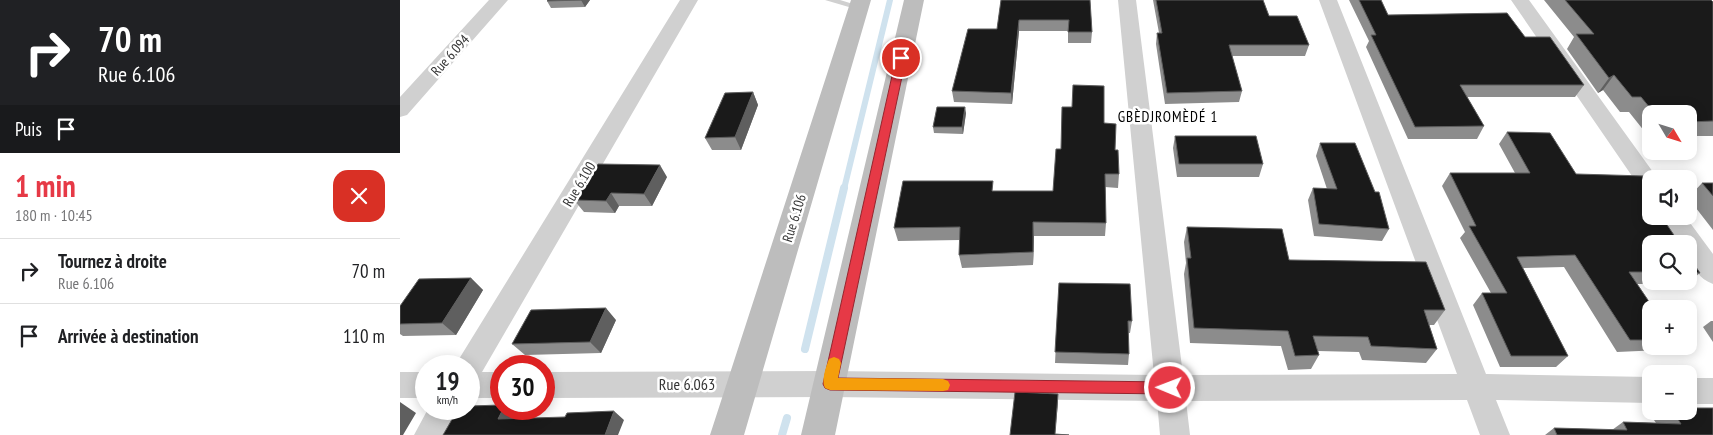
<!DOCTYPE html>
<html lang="fr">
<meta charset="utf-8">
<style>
:root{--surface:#fff;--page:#f2f2f2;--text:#202124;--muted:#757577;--line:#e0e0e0;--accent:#e63946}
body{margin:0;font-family:"PT Sans Narrow",sans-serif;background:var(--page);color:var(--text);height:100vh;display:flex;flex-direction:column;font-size:19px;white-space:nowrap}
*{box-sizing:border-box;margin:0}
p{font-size:16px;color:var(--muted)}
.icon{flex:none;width:28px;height:28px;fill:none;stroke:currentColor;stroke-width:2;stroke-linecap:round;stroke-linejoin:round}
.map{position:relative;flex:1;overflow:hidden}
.sheet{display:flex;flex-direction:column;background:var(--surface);width:400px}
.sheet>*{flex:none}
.guide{background:#202124;color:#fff;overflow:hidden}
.needle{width:32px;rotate:128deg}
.controls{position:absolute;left:1242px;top:105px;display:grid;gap:10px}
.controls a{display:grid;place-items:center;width:55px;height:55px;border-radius:10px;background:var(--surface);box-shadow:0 2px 12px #0003;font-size:25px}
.speed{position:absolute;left:15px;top:355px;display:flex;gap:10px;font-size:25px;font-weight:700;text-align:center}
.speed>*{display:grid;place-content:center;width:65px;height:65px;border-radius:50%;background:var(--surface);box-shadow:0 2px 12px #0003;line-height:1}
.speed small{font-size:12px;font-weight:400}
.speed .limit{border:8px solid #d22;background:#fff;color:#111}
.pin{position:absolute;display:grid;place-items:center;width:42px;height:42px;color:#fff;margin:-21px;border:2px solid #fff;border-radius:50%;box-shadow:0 1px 5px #0007}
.me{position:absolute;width:55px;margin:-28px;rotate:271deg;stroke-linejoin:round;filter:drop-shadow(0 0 4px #0008)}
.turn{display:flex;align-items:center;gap:18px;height:105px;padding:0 15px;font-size:22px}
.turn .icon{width:65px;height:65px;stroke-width:2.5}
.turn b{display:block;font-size:35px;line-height:42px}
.then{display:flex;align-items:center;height:48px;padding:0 15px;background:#0003;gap:10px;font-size:19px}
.round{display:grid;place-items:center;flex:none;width:52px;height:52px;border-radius:15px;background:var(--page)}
.headline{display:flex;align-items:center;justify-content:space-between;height:85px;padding:0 15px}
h1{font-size:30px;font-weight:700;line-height:38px;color:var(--accent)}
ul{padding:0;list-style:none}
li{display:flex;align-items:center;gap:15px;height:65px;padding:0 15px;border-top:1px solid var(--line)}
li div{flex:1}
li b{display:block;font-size:19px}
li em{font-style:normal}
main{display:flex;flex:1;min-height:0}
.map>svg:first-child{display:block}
</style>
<main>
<section class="sheet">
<div class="guide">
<div class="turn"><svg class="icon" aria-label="right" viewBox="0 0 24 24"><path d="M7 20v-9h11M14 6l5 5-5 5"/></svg><div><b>70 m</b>Rue 6.106</div></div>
<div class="then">Puis<svg class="icon" aria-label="arrive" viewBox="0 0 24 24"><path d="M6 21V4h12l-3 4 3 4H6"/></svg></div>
</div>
<div class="headline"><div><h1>1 min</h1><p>180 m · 10:45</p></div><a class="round" style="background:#d93025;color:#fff"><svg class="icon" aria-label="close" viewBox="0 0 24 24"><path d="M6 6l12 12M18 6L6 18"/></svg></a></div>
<ul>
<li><svg class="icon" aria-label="right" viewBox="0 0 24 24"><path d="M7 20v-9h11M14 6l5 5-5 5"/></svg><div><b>Tournez à droite</b><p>Rue 6.106</p></div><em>70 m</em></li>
<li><svg class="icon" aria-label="arrive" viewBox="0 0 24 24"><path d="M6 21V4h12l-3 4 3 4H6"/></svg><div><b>Arrivée à destination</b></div><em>110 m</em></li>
</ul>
</section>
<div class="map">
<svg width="1313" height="435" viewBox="0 0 1313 435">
<rect width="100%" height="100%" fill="#fff"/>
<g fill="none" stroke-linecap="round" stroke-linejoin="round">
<path stroke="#cfe2ee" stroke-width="6" d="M444 189 490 0"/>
<path stroke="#cfe2ee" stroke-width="8" d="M405 349 444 188
M382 435 387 418"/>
<path fill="#d0d0d0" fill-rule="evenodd" d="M425 0H440L463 7 459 10Z"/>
<path fill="#d0d0d0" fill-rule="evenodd" d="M89 0H108L7 115 0 117V97Z
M280 0H298L82 372H101V398H69V366H56L59 359Z
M718 0H736L783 375 1057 374 919 0H937L1086 374 1251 377V403L1096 400 1110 435H1080L1067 400 786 401 790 435H760L757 401 430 397 144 398V372L430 371 754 375Z
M1111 0H1129L1258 179H1251V194L1243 192Z
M1260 216H1285L1313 254V284C1296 278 1289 261 1289 244H1278Z
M0 372H26V398H0Z
M1289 378H1313V404H1289Z
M28 409H59L45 435H14Z"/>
<path fill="#bdbdbd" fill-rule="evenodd" d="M451 0H471L344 435H310Z
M504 0H524L435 435H401Z"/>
</g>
<path fill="#8c8c8c" d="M190 0 185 7 151 8 147 1Z
M601 0H690L692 32 691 43H668V31H619L612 104 554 102 552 91 597 29Z
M753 0H863L869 16 909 45 905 56H832L842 91 839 102 765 104 756 44 757 33H759Z
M949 0H981L988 15 1125 37 1184 85 1175 97H1067L1084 126 1077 139H1008L966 47 969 41Z
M1144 0H1311L1313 2V136H1289V114H1251V137H1249L1229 112H1220L1203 90 1198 93 1167 49 1174 37Z
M353 92 358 105 341 150H312L305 138Z
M672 107 704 123 715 150 719 174 718 188 705 187 706 223 705 236H634L633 265 562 268 559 255 560 240 498 241 494 228 593 191H653L661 149Z
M566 113 563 134 534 133 533 127Z
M1107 132 1176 174 1251 185V281H1289V257L1300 273 1286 284H1237L1251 309V346H1266L1261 350 1217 352 1164 267 1123 268 1168 356 1156 367H1100L1073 305 1082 293H1091L1060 238 1065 232 1042 186 1050 173H1115L1099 144Z
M775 136 863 164 859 177H777L773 148Z
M920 143 989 229 982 241 914 236 908 200 913 188 927 189 916 156Z
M267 177 252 206H219L215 213 184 212 174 200Z
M1302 183H1313V230L1289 199V197Z
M787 227 1045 310 1034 325H1029L1037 349 1026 363 962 360 959 352 918 351 919 355 911 369 888 370 881 346 790 343 784 274 786 263 784 242Z
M71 278 83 290 56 335 3 336 0 334V306Z
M659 283 732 321 730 333H728L729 354 728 365 655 363Z
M216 320 201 353 125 355 112 344Z
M1311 321H1313V342L1303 327Z
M1266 411H1289L1313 435H1145L1154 428 1212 430 1223 422 1256 423 1254 420Z"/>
<path fill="#5f5f5f" d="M181 0H190L185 7Z
M619 20V31L612 104 611 93Z
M1214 75 1203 90 1198 93 1209 78Z
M353 92 358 105 341 150 335 137Z
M565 107 566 113 563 134 562 127Z
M260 165 267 177 252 206 244 194Z
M211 193 219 206 215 213 206 201Z
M633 222 634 236 633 265Z
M71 278 83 290 56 335 42 323Z
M206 308 216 320 201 353 190 342Z
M658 394V402L655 435Z
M0 402 16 413 3 435H0Z
M103 409H110L116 414 110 428 98 419Z
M214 411 224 420 218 435H205Z"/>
<path fill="#1a1a1a" stroke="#5f5f5f" d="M148 0H182L147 1Z
M601 0H690L692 32H668L669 20H619L611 93 552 91 568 29H597Z
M756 0H863L869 16H897L909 45H829L842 91 767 93 757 33H762Z
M959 0H981L988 15 1107 13 1125 37H1150L1184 85H1060L1084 126 1015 127 971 35H976Z
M1165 0H1311L1313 2V121L1289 122V114H1255L1241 97H1232L1214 75 1209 78 1176 34H1194Z
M673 85 704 86V123L716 124 715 150H718L719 174H705L706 223 633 222V252L559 255 560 227 494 228 503 181H593L592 191H653L656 149H661L662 107H672Z
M353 92 335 137 305 138 325 93Z
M537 107H565L562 127H533Z
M1107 132 1150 133 1176 174 1245 176 1251 185V199H1249L1251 203V216H1261L1280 244H1251V272H1229L1254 309H1251V340H1230L1175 255 1117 257 1168 356H1111L1082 293H1107L1069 226H1076L1050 173H1130Z
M775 136H856L863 164H779Z
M920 143H955L975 192H979L989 229 919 224 913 188 937 189Z
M198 164 260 165 244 194 211 193 206 201 174 200Z
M1302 183H1313V196Z
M787 227 882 229 889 260 1026 262 1045 310H1024L1037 349 971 346 968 337 913 336 919 355 895 356 888 331 794 328 787 258H791Z
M1289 257 1300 273 1289 272Z
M71 278 42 323 0 324V306L19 279Z
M659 283 730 284 732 321H728L729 354 655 352Z
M206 308 190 342 112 344 131 310Z
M615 392 658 394 655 434 669 435H610Z
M101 405V409H103L98 419 165 417 167 413 214 411 205 435H43L58 409H69V406Z
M1289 408H1313V435H1157L1154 428 1227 430 1223 422 1281 424 1273 411H1289Z"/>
<path fill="#e63946" stroke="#96252e" d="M501 55 506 58 438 378 770 382 775 384 777 388 775 393 770 394 430 390 425 388 423 384 496 58Z"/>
<path fill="#f59e0b" d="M434 357 439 359 441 363 438 378 543 379 548 381 550 385 548 390 543 391 430 390 425 388C421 380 426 367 429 359Z"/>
<g text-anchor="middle" stroke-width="5" stroke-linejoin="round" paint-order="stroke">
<g font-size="14" fill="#333" stroke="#fff">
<text transform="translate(50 55) rotate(-48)" y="5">Rue 6.094</text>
<text transform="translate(179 184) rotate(-59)" y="5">Rue 6.100</text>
<text transform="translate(394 218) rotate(-73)" y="5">Rue 6.106</text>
</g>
<g font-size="15" letter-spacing="1" fill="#000" stroke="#fff">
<text x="768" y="122">GBÈDJROMÈDÉ 1</text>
</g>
<g font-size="16" fill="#333" stroke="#fff">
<text x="287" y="390">Rue 6.063</text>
</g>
</g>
</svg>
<div class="controls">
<a><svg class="needle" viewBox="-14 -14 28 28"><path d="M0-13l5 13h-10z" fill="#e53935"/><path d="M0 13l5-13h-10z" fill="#757577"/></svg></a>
<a><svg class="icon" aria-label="sound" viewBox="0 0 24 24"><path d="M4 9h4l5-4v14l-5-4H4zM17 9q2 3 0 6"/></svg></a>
<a><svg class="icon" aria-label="search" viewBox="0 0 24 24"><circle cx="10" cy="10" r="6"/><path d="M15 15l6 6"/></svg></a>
<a>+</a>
<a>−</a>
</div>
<div class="speed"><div>19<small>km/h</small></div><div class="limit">30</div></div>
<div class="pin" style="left:501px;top:58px;background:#d93025"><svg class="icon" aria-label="arrive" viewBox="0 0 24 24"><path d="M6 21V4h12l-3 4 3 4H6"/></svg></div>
<svg class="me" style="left:770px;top:388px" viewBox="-20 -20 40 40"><circle r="17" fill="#e63946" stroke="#fff" stroke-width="3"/><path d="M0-11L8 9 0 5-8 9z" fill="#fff"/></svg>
</div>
</main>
